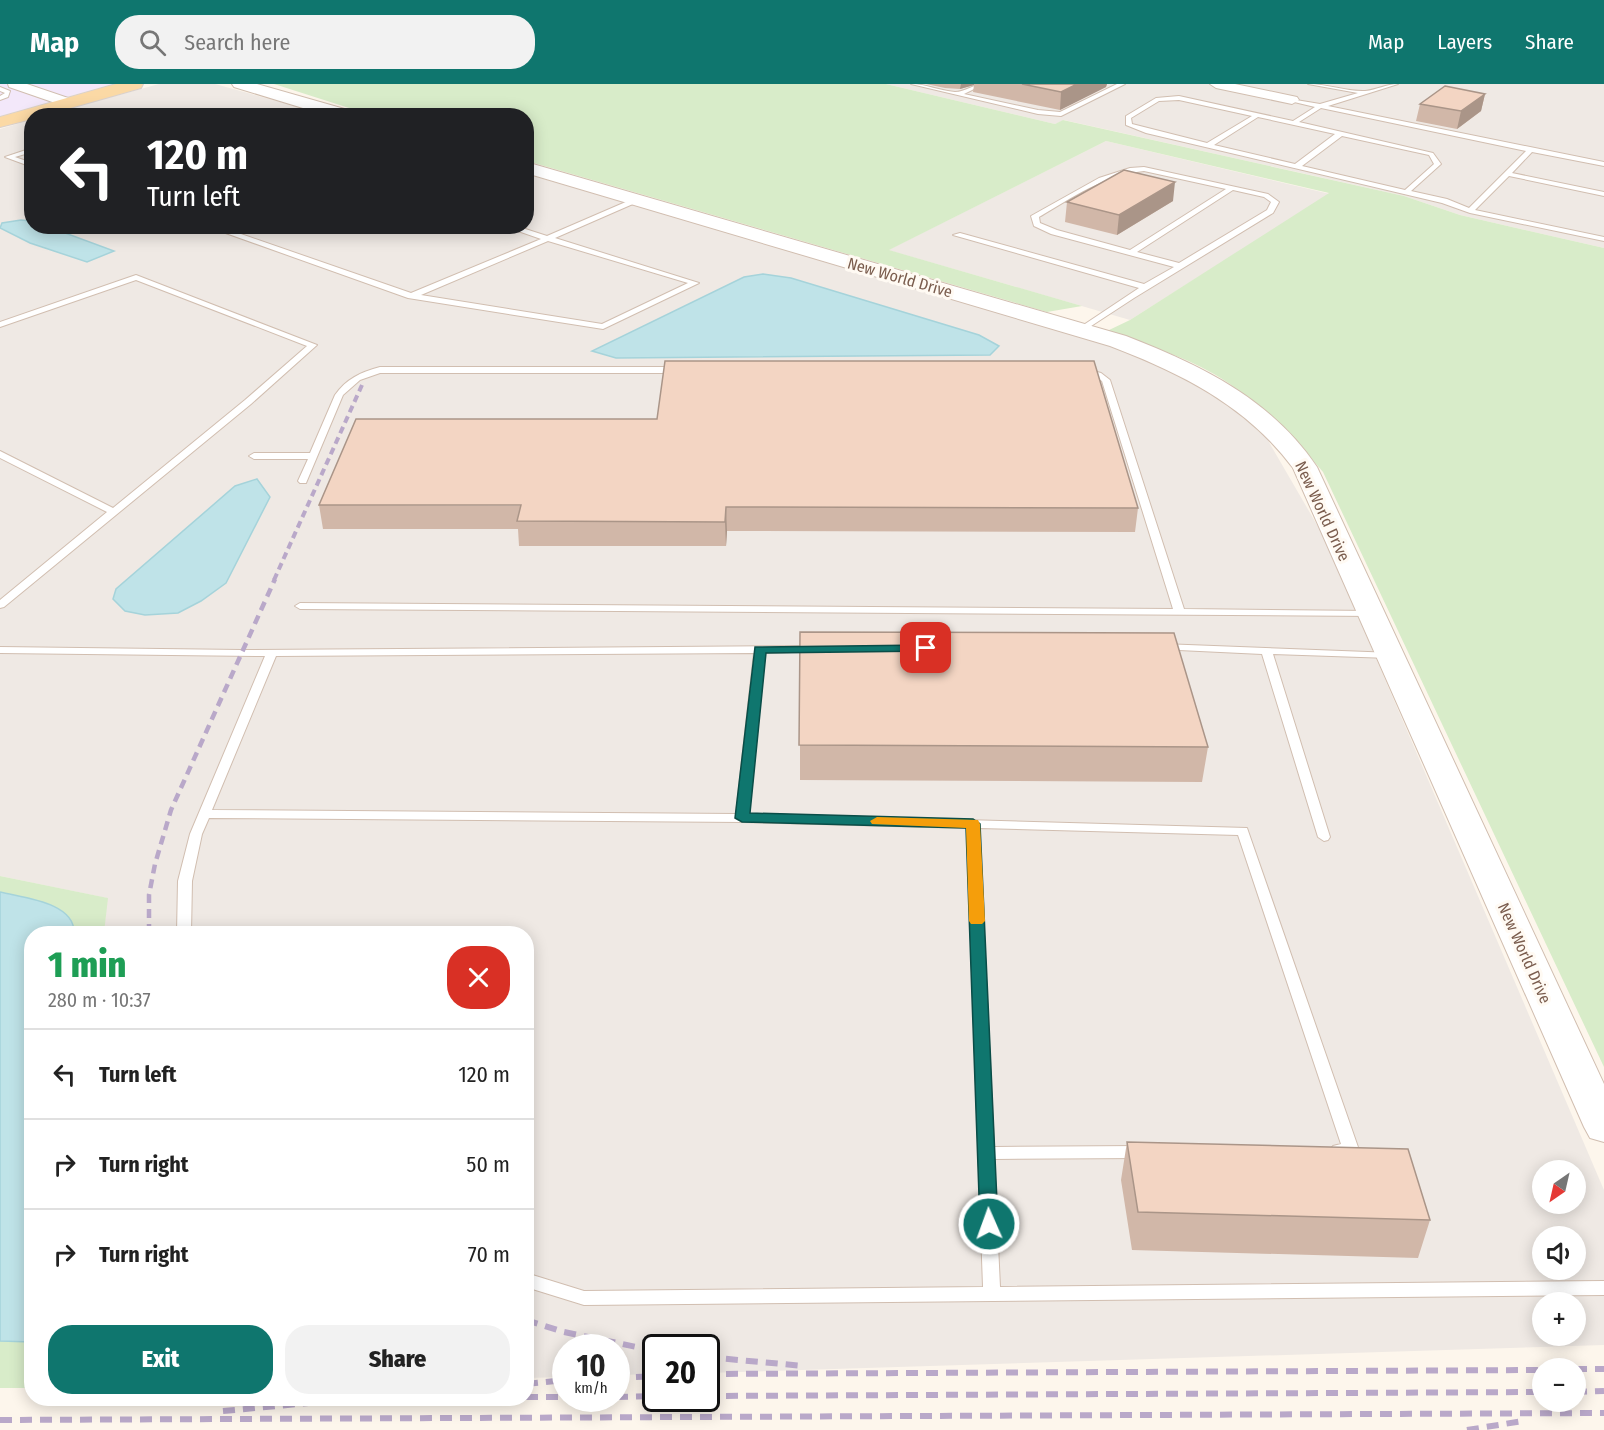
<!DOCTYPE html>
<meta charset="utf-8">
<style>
:root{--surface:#fff;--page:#f2f2f2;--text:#222;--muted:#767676;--line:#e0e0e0;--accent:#0f766e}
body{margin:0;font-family:"Fira Sans Condensed",sans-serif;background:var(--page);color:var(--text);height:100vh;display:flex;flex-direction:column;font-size:22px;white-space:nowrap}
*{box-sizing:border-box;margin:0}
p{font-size:20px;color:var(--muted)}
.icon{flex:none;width:33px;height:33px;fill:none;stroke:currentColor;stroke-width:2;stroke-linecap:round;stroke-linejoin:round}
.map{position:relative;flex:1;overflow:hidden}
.panel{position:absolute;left:24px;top:842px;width:510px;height:480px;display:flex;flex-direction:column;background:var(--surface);border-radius:24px;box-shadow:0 3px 15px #0003}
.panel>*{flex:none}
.top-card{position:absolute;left:24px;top:24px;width:510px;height:126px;border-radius:24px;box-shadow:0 3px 15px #0003;background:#202124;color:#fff;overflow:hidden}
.needle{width:39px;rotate:214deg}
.tools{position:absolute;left:1532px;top:1076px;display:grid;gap:12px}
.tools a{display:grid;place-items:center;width:54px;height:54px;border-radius:50%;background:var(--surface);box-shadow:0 3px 15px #0003;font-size:30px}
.speed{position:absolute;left:552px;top:1250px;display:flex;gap:12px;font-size:30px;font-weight:700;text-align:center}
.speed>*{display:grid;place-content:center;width:78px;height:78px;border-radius:50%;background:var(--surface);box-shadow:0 3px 15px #0003;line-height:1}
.speed small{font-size:15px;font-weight:400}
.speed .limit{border:3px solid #111;border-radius:9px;background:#fff;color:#111}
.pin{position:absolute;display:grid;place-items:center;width:51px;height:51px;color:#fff;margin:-26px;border-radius:12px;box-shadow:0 3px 9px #0006}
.me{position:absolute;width:66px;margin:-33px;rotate:358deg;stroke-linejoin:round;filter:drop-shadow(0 0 4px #0008)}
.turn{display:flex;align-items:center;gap:21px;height:126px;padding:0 24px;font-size:27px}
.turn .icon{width:78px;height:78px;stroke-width:2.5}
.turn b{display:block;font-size:42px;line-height:51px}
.round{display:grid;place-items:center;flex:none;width:63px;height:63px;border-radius:24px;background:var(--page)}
.headline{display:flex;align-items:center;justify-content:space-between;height:102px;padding:0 24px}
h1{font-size:36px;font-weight:800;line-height:45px;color:#1e9e55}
.button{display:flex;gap:12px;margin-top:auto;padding:12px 24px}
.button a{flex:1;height:69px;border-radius:24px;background:var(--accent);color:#fff;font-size:24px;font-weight:800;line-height:69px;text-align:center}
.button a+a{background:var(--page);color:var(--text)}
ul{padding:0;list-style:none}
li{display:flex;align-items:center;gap:18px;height:90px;padding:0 24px;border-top:2px solid var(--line)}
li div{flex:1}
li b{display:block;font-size:22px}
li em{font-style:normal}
header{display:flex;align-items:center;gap:36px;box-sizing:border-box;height:84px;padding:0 30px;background:var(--accent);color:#fff}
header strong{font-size:28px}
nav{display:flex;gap:33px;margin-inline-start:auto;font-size:21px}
.search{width:420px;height:54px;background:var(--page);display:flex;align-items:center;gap:15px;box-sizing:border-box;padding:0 21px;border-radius:24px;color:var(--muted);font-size:22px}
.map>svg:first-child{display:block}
</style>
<header>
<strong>Map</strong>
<div class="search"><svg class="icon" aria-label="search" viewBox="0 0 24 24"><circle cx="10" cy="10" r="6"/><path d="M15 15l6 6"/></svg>Search here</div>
<nav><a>Map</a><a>Layers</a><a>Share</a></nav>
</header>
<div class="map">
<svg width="1604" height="1346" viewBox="0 0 1604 1346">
<rect width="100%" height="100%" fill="#fdf6ec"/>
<path fill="#efe9e4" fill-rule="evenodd" d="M159 0H215L327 31H46Z
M886 0H1604V164L1460 131 1404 112 1064 36 1055 40Z
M31 36 32 142H526L527 90 1099 258 1173 286 1217 312 1266 353 1324 453 1604 1106V1261L707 1289 706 1263H656L655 1290 617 1291 616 1263H566L565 1293 527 1294 526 849H104L107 814 0 792V45ZM1542 1086H1575V1119H1542ZM1542 1152H1575V1185H1542ZM1542 1218H1575V1251H1542Z
M1106 57 1330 110 1130 236 888 166Z"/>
<path fill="#f3e8fa" d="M0 0H112L0 32Z"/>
<path fill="#d8ecc9" d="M274 0H886L1055 40 1063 36 1404 112 1460 131 1604 164V983L1323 388C1291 350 1257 315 1214 290 1181 271 1143 260 1107 247L1130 236 1329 109 1106 57 889 166 1082 222 1047 228 527 77 526 32 371 31Z
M0 792 108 814 104 849H74C75 818 23 814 0 808Z
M0 1257 31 1258V1304H0Z"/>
<path fill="#bfe3e8" stroke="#a5d3da" stroke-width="1.5" d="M21 136 31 137 32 142 49 143 114 167 87 178 30 159 0 144 2 139Z
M763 190 791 194 979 251 999 262 990 271 616 274 592 267 744 193Z
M257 395 270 413 226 499 201 517 178 529 145 531 125 527 113 515 116 505 235 402Z
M0 808C23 814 75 818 74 849H32L31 1258 0 1257Z"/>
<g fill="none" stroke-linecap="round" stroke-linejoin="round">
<g stroke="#d1beb0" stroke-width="2">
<path id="service" d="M911 0C926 0 940 7 955 8 965 8 974 0 984 0L964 10 1038 26 1060 28 1117 0H1125L1061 32 1038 30Z
M1308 0C1327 0 1349 8 1365 7 1377 6 1386 0 1398 0L1328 22 1604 78V82L1532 68 1512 89 1604 108V112L1509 92 1475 126 1604 153V157L1470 129 1442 119 1146 49 1126 41V32L1156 14 1179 12 1293 37 1315 23 1290 17V15L1320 20 1358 9ZM1179 16 1252 32 1207 59 1132 40 1131 34 1159 17ZM1321 24 1526 67 1469 124 1447 115 1411 107 1441 80 1433 69 1299 38ZM1258 33 1335 50 1295 80 1214 61ZM1342 52 1429 71 1434 80 1405 106 1302 82Z
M0 3 10 7 8 13 0 16V12L5 9 0 7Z
M32 64V68L15 73 32 79V83L5 73Z
M1144 83 1268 110 1279 118 1273 129 1134 214 1082 248 1078 246 1079 244 1139 204 953 151 960 149 1144 200 1174 183 1051 150 1034 142 1031 132 1099 94 1130 84ZM1144 87 1226 105 1130 166 1057 146 1040 139 1039 133C1073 113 1104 91 1144 87ZM1233 106 1264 113 1271 118 1267 126 1179 179 1137 168Z
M635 114 642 116 555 154 699 199 603 245 408 214 206 142H218L411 209 541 155 504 142H516L547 152ZM548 157 688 199 602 240 421 211Z
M136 191 317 261 251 320 4 523 0 524V516L107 428 0 374V367L113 424 245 316 307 262 136 196 0 243V238Z
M380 283H678L682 286 678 289H380L360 296 343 311 306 399H300L298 397 308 375H254L249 372 254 369H310L335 311C346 295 361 288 380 283Z
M1082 284 1101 289 1110 296 1184 525 1371 527 1375 528 1376 530 1375 532 300 525 295 522 300 519 1173 525 1102 297 1095 293 1079 289 1078 287Z
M1162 560 1394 569 1396 571 1390 574 1273 570 1330 753 1328 756 1324 757 1318 753 1262 570 1158 565 1156 563Z
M815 562 821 565 819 567 765 569 749 730 1247 744 1359 1066 1356 1070C1349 1073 1340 1073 1333 1070L1330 1066 1333 1062 1341 1060 1238 751 979 744 994 1063 1141 1062 1146 1064 1149 1068 1146 1072 1141 1074 994 1075 1000 1203 1604 1197V1211L584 1221 526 1203V1189L584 1207 983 1203 967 744 742 738 209 734 202 750 192 797 191 849H177L178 797 190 750 265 572 0 569V563L241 566ZM754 569 736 730 212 726 276 572Z"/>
</g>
<g stroke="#d1beb0" stroke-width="2">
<path id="minor" d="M8 0H27L74 16 76 19 69 23 64 22 9 3Z
M1210 0H1235L1297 13 1299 16 1292 20 1216 4Z"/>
</g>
<g stroke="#d1beb0" stroke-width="2">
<path id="tertiary" d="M232 0H257L355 28 357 32H329L234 3Z
M526 78 1126 252C1201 281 1271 315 1317 383L1604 1000V1058L1590 1054 1584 1043 1293 384C1247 322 1181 289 1110 262L526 89Z"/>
</g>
<g stroke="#dad1cd" stroke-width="2">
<path id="primary" d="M116 0H143L141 4 42 32H32V35L0 43V33Z"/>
</g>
<use href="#service" fill="#fff" fill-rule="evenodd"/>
<use href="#minor" fill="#fff" fill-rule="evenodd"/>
<use href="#tertiary" fill="#fff" fill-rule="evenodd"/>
<use href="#primary" fill="#fbd9a5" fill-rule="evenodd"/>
<path stroke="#b9a8c9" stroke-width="4" stroke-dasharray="7 4.5" stroke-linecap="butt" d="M274 496 362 301"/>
<path stroke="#b9a8c9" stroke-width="4.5" stroke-dasharray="9 6" stroke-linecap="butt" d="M149 849V811L155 780 171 726 275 495"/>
<path stroke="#b9a8c9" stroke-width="6" stroke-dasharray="12 8" stroke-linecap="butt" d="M526 1236 564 1248 656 1267
M706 1273 804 1282
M1575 1285H1604
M706 1290 1542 1286
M616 1294 656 1292
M526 1300 566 1296
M1575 1308 1604 1307
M706 1312 1542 1308
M526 1313H566
M616 1313 656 1312
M223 1327 352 1315 396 1314
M0 1336 1604 1329
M1467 1346 1523 1337"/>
</g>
<path fill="#d1b7a8" d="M926 0H1107L1106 3 1060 26 973 8 974 1 960 5 945 4Z
M1485 10 1481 27 1457 45 1416 37 1420 20Z
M1173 117 1117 151 1065 138 1067 118Z
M319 421 1138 424 1135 448 727 447 726 462H519L518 445H323Z
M800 548 1208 663 1202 698 800 696Z
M1127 1058 1430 1136 1418 1174 1132 1166 1121 1096Z"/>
<path fill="#aa9588" d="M961 0H974V1L960 5Z
M1077 0H1107L1106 3 1060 26 1061 8Z
M1485 10 1481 27 1457 45 1461 27Z
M1175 98 1173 117 1117 151 1119 131Z
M726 423 727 447 726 462 725 438Z"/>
<path fill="#f3d5c3" stroke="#aa9588" stroke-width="1.5" d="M1022 0H1077L1061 8Z
M1445 2 1485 10 1461 27 1420 20Z
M1124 86 1175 98 1119 131 1067 118Z
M665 277H1094L1138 424 726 423 725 438 517 437 521 421H319L356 335H657Z
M800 548 1174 549 1208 663 799 661Z
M1127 1058 1408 1065 1430 1136 1138 1128Z"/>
<path fill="#0f766e" stroke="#0a4d48" stroke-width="1.5" d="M926 561 930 562 932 564 930 567 766 569 750 729 973 735 980 740 998 1140 995 1145 989 1147 982 1145 980 1140 966 744 742 738 735 734 755 563Z"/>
<path fill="#f59e0b" d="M877 733 978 736 980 740 985 837 982 840H971L969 837 966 744 872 740 870 737Z"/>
<g text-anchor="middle" stroke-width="6" stroke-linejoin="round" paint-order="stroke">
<g font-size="16" fill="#7a5c4d" stroke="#fffaf3">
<text transform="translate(900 193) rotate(16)" y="6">New World Drive</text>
<text transform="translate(1323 427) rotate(65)" y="6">New World Drive</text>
<text transform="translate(1525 869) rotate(66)" y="6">New World Drive</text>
</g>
</g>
</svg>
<div class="tools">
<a><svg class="needle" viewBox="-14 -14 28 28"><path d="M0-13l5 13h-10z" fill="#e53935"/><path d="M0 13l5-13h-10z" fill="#767676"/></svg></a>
<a><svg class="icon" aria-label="sound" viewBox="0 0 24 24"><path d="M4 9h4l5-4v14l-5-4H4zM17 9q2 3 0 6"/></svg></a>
<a>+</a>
<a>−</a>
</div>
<div class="speed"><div>10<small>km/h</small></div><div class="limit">20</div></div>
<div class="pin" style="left:926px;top:564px;background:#d93025"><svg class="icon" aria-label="arrive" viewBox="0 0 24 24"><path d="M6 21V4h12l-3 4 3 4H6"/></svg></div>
<svg class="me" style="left:989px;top:1140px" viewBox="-20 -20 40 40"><circle r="17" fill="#0f766e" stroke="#fff" stroke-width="3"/><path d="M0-11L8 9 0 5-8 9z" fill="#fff"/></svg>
<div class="top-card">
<div class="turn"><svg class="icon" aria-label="left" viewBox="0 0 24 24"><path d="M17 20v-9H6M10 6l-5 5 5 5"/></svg><div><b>120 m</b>Turn left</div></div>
</div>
<section class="panel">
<div class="headline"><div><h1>1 min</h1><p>280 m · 10:37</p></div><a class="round" style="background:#d93025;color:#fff"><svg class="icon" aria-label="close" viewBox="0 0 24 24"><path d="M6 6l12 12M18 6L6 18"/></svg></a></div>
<ul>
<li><svg class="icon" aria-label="left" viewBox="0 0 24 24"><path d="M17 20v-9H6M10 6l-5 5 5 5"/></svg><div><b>Turn left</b></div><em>120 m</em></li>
<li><svg class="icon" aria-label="right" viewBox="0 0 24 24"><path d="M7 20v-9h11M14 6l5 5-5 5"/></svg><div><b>Turn right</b></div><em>50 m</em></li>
<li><svg class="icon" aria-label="right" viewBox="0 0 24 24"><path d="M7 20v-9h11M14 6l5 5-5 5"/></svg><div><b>Turn right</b></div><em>70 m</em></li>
</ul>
<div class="button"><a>Exit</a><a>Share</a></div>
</section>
</div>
